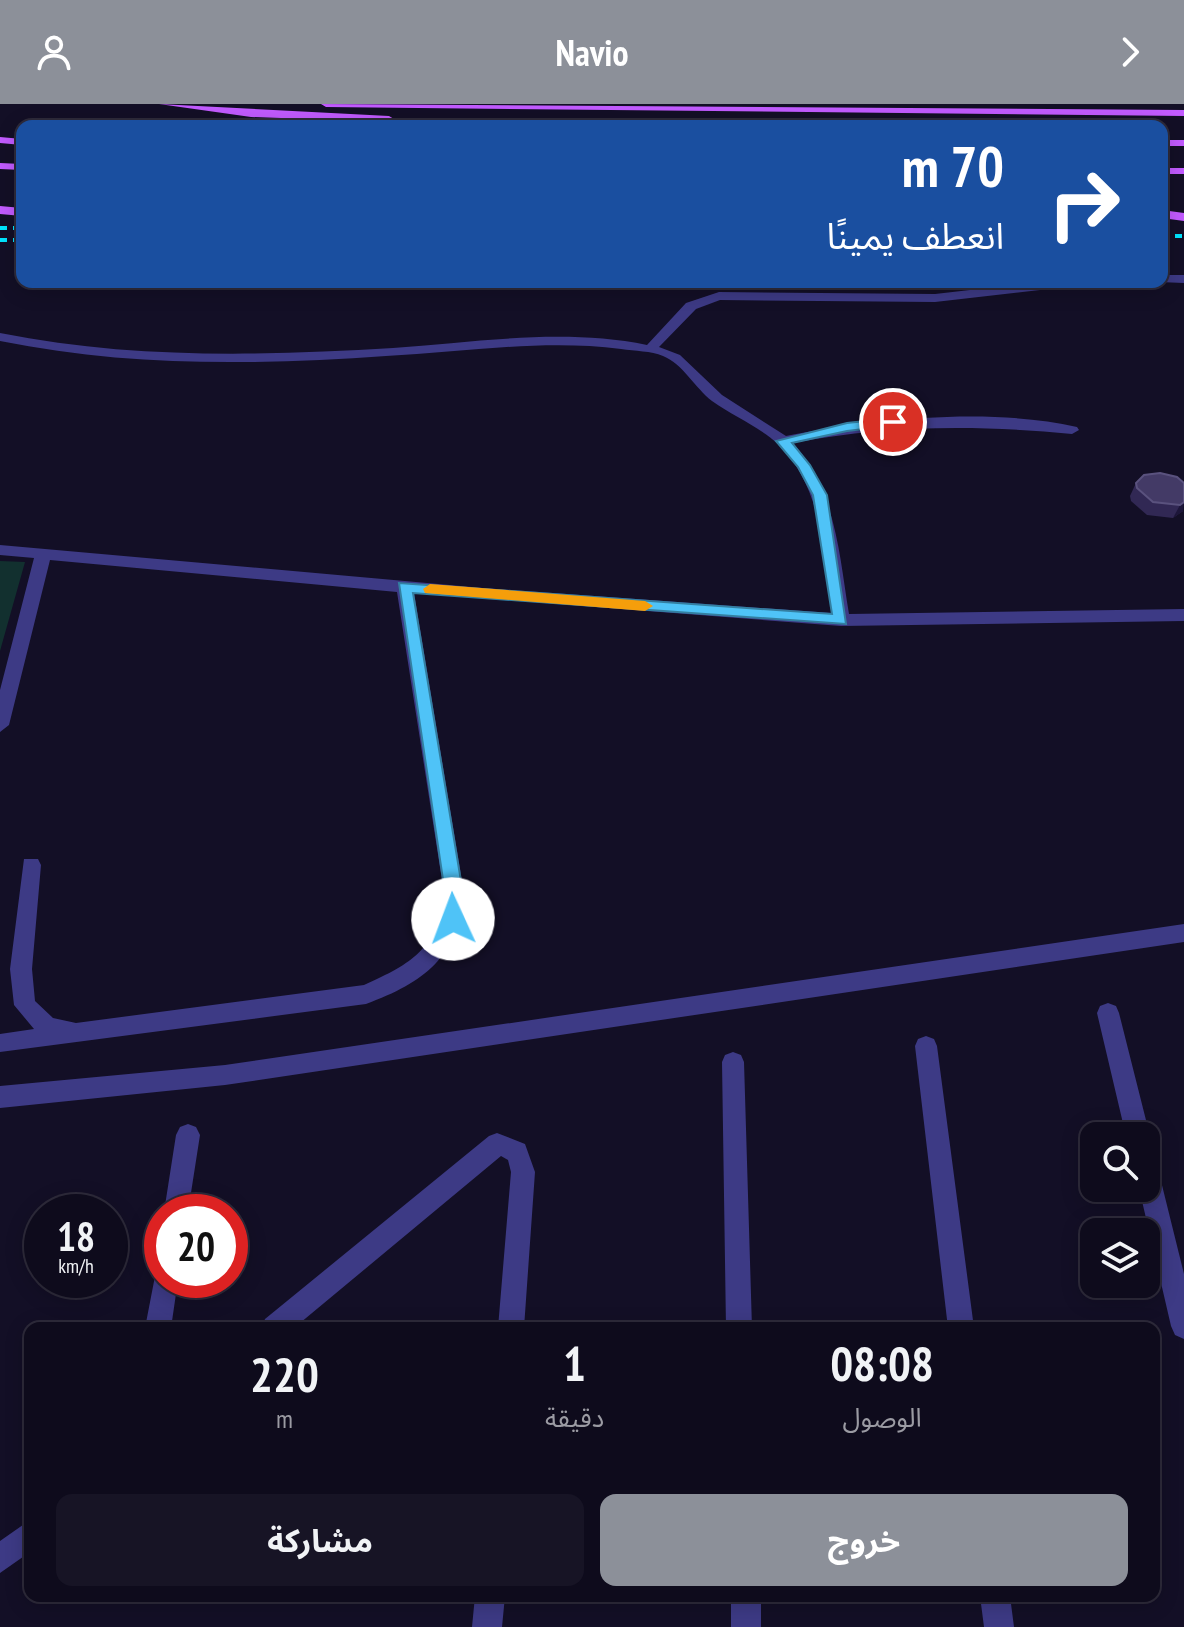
<!DOCTYPE html>
<html lang="ar">
<meta charset="utf-8">
<style>
:root{--surface:#0e0b1c;--page:#171425;--text:#f1f3f6;--muted:#9b9ba3;--line:#2e2b3b;--accent:#8c9099}
body{margin:0;font-family:"PT Sans Narrow","Noto Sans Arabic",sans-serif;background:var(--page);color:var(--text);direction:rtl;height:100vh;display:flex;flex-direction:column;font-size:30px;white-space:nowrap}
*{box-sizing:border-box;margin:0}
p{font-size:26px;color:var(--muted)}
.icon{flex:none;width:44px;height:44px;fill:none;stroke:currentColor;stroke-width:2;stroke-linecap:round;stroke-linejoin:round}
.map{position:relative;flex:1;overflow:hidden;direction:ltr}
.sheet{position:absolute;left:24px;top:1218px;width:1136px;height:280px;display:flex;flex-direction:column;background:var(--surface);border-radius:16px;box-shadow:0 4px 20px #0003,0 0 0 2px var(--line);direction:rtl}
.sheet>*{flex:none}
.top-card{position:absolute;left:16px;top:16px;width:1152px;height:168px;border-radius:16px;box-shadow:0 4px 20px #0003,0 0 0 2px var(--line);direction:rtl;background:#1a4fa0;color:#fff;overflow:hidden}
.buttons{position:absolute;left:1080px;top:1018px;display:grid;gap:16px}
.buttons a{display:grid;place-items:center;width:80px;height:80px;border-radius:16px;background:var(--surface);box-shadow:0 4px 20px #0003,0 0 0 2px var(--line);font-size:40px}
.speed{position:absolute;left:24px;top:1090px;display:flex;gap:16px;font-size:40px;font-weight:700;text-align:center}
.speed>*{display:grid;place-content:center;width:104px;height:104px;border-radius:50%;background:var(--surface);box-shadow:0 4px 20px #0003,0 0 0 2px var(--line);line-height:1}
.speed small{font-size:20px;font-weight:400}
.speed .limit{border:12px solid #d22;background:#fff;color:#111}
.pin{position:absolute;display:grid;place-items:center;width:68px;height:68px;color:#fff;margin:-34px;border:4px solid #fff;border-radius:50%;box-shadow:0 2px 8px #0007}
.me{position:absolute;width:88px;margin:-44px;rotate:358deg;stroke-linejoin:round;filter:drop-shadow(0 0 6px #0008)}
.turn{display:flex;align-items:center;gap:28px;height:168px;padding:0 32px;font-size:36px}
.turn .icon{width:104px;height:104px;stroke-width:2.5}
.turn b{display:block;font-size:56px;line-height:68px}
.eta{display:flex;justify-content:space-evenly;align-items:center;height:136px;text-align:center}
.eta b{font-size:48px;font-weight:700;line-height:56px}
.button{display:flex;gap:16px;margin-top:auto;padding:16px 32px}
.button a{flex:1;height:92px;border-radius:16px;background:var(--accent);color:#fff;font-size:32px;font-weight:700;line-height:92px;text-align:center}
.button a+a{background:var(--page);color:var(--text)}
header{display:flex;justify-content:space-between;align-items:center;height:104px;padding:0 32px;background:var(--accent);color:#fff;font-size:36px;font-weight:700}
.map>svg:first-child{display:block}
</style>
<header><svg class="icon" aria-label="forward" viewBox="0 0 24 24"><path d="M9 5l7 7-7 7"/></svg>Navio<svg class="icon" aria-label="person" viewBox="0 0 24 24"><circle cx="12" cy="8" r="4"/><path d="M4 21q1-7 8-7t8 7"/></svg></header>
<div class="map">
<svg width="1184" height="1523" viewBox="0 0 1184 1523">
<rect width="100%" height="100%" fill="#130f26"/>
<path fill="#12302f" d="M0 457 25 458 0 547Z"/>
<g fill="none" stroke-linecap="round" stroke-linejoin="round">
<path fill="#3d3a85" fill-rule="evenodd" d="M1162 171H1184V179L1159 178H1162Z
M1041 178H1081L1075 182 935 198 720 196 696 205 659 243 680 251 722 291 786 332C873 315 990 303 1077 323L1079 326 1072 330C978 321 887 321 793 339 836 388 839 449 849 510L1184 505V517L841 522 414 489 464 789C457 854 425 878 366 900L0 948V930L34 925 14 901 10 865 24 755H38L41 761 32 865 35 897 53 914 76 919 364 881C413 859 437 845 444 789L397 488 50 456 9 621 0 628V586L34 454 0 451V441L483 484 832 509C824 452 823 383 778 340 758 322 733 312 712 297 695 284 683 260 663 252 651 247 635 247 621 245 543 235 464 248 386 252 256 261 128 263 0 237V229C130 255 260 252 393 244 476 238 564 224 647 241L686 199 719 188 935 190Z
M1184 820V838L225 981 0 1004V982L225 961Z
M1108 899 1116 902 1119 909 1150 1032 1146 1040V1032H1126L1097 909 1100 902Z
M926 932 934 935 937 942 974 1224H948L915 942 918 935Z
M733 948 741 951 744 958 752 1224H726L722 958 725 951Z
M188 1020 196 1023 200 1031 188 1108H164L176 1031 180 1023Z
M497 1029 525 1040 535 1068 524 1224H498L511 1068 508 1056 501 1052 294 1224H261L265 1215 489 1032Z
M1146 1053 1154 1057 1158 1065 1184 1170V1235L1175 1231 1171 1222 1139 1084H1146Z
M162 1165V1176H178L171 1224H145L156 1167Z
M30 1416V1448L0 1469V1437Z
M475 1492H505L502 1523H472Z
M731 1492H761V1523H731Z
M980 1492H1010L1014 1523H984Z"/>
<path fill="#c25bff" fill-rule="evenodd" d="M159 0 389 12 394 15 389 18 251 13Z
M321 0 1184 6V12L326 3Z
M0 33 22 35V41L0 39Z
M1162 36H1184V42H1162Z
M0 59 22 60V66L0 65Z
M1162 64H1184V70H1162Z
M0 102 22 104V112L0 110Z
M1162 106 1184 109V117L1162 114Z"/>
<path stroke="#00e5ff" stroke-width="4" stroke-dasharray="7 6" stroke-linecap="butt" d="M0 124H22
M1162 132H1184
M0 136H22"/>
</g>
<path fill="#312854" d="M1160 369 1183 407 1173 414 1147 411 1131 397 1130 392 1136 379Z"/>
<path fill="#1d163a" d="M1184 398 1183 407 1173 414 1180 401Z"/>
<path fill="#433a66" stroke="#5a527e" stroke-width="2" d="M1160 369 1177 373 1184 379V398L1180 401 1153 398 1137 384 1136 379 1144 371Z"/>
<path fill="#4fc3f7" stroke="#337fa1" stroke-width="2" d="M893 314 897 315V321L847 327 792 339 810 361 827 391 846 520 413 489 463 789 459 821H446L445 789 399 479 832 510 813 391 798 363 776 337 847 319Z"/>
<path fill="#f59e0b" d="M430 480 645 497 653 502 645 507 425 489 423 485Z"/>
</svg>
<div class="buttons">
<a><svg class="icon" aria-label="search" viewBox="0 0 24 24"><circle cx="10" cy="10" r="6"/><path d="M15 15l6 6"/></svg></a>
<a><svg class="icon" aria-label="layers" viewBox="0 0 24 24"><path d="M12 4l9 5-9 5-9-5zM3 14l9 5 9-5"/></svg></a>
</div>
<div class="speed"><div>18<small>km/h</small></div><div class="limit">20</div></div>
<div class="pin" style="left:893px;top:318px;background:#d93025"><svg class="icon" aria-label="arrive" viewBox="0 0 24 24"><path d="M6 21V4h12l-3 4 3 4H6"/></svg></div>
<svg class="me" style="left:453px;top:815px" viewBox="-20 -20 40 40"><circle r="19" fill="#fff"/><path d="M0-13L10 11 0 6-10 11z" fill="#4fc3f7"/></svg>
<div class="top-card">
<div class="turn"><svg class="icon" aria-label="right" viewBox="0 0 24 24"><path d="M7 20v-9h11M14 6l5 5-5 5"/></svg><div><b>70 m</b>انعطف يمينًا</div></div>
</div>
<section class="sheet">
<div class="eta">
<div><b>08:08</b><p>الوصول</p></div>
<div><b>1</b><p>دقيقة</p></div>
<div><b>220</b><p>m</p></div>
</div>
<div class="button"><a>خروج</a><a>مشاركة</a></div>
</section>
</div>
